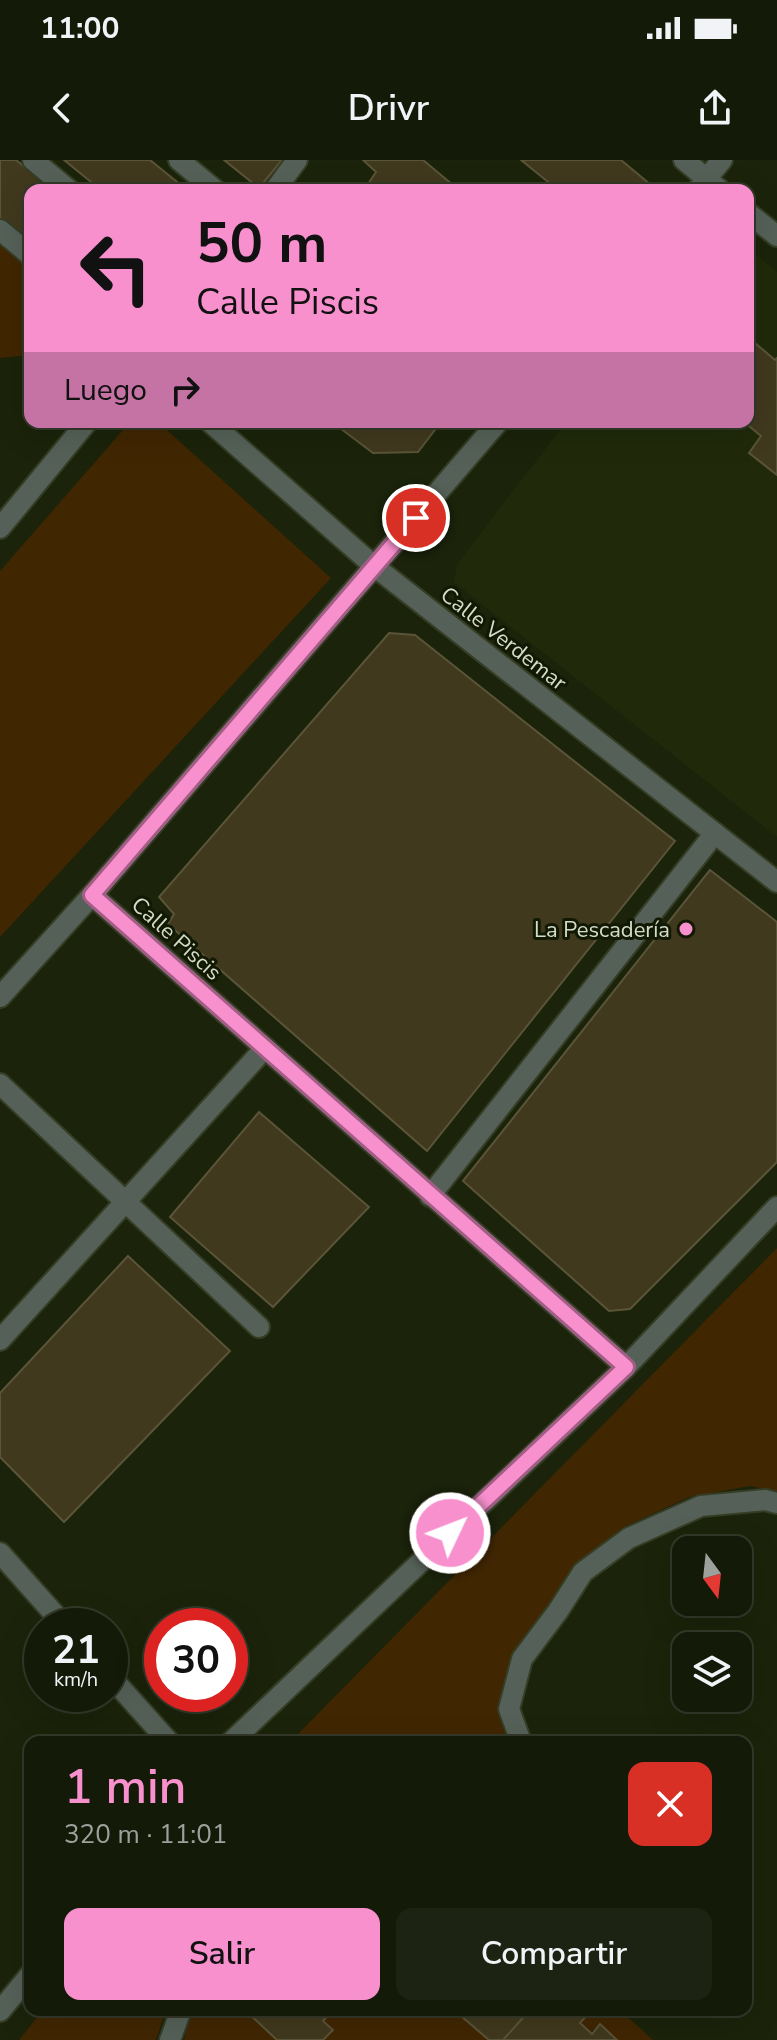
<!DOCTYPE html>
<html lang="es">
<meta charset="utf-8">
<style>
:root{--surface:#141a08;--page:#1d2312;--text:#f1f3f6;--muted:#9da19c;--line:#333829;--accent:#f790cd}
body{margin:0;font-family:"Nunito Sans",sans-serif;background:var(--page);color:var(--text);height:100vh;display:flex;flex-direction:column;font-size:30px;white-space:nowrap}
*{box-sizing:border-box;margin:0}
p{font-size:26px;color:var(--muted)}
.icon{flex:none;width:44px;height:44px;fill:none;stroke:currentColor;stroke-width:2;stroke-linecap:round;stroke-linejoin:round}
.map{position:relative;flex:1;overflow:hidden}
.side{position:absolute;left:24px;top:1576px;width:728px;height:280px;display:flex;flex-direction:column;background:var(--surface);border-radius:16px;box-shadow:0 8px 32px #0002,0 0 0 2px var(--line)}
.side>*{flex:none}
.banner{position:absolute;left:24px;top:24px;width:730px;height:244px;border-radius:16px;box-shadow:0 8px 32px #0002,0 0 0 2px var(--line);background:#f790cd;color:#111;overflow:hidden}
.needle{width:52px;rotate:165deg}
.tools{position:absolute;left:672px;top:1376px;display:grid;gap:16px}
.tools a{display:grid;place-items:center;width:80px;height:80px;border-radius:16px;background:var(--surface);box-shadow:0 8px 32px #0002,0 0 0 2px var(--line);font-size:40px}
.speed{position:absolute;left:24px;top:1448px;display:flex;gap:16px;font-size:40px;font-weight:700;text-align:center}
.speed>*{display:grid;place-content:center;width:104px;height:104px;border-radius:50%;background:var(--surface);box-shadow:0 8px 32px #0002,0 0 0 2px var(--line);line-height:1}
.speed small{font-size:20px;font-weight:400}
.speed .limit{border:12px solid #d22;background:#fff;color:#111}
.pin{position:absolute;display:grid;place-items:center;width:68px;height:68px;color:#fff;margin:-34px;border:4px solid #fff;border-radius:50%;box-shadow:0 2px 8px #0007}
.me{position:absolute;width:88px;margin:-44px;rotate:47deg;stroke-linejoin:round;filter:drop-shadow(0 0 6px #0008)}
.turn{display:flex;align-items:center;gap:28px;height:168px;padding:0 40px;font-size:36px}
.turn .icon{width:104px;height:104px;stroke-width:2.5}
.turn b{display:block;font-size:56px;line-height:68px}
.then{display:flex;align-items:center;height:76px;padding:0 40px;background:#0003;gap:16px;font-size:30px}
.round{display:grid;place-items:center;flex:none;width:84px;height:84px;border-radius:16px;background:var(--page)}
.summary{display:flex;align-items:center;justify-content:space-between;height:136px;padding:0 40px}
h1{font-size:48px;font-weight:600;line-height:60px;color:var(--accent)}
.cta{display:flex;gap:16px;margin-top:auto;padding:16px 40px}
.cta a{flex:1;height:92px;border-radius:16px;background:var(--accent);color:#111;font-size:32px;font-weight:600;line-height:92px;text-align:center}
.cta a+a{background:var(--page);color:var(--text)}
.status{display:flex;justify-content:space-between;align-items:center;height:56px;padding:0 40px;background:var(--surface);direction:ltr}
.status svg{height:22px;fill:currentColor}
header{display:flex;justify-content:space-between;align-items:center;height:104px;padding:0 40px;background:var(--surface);font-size:36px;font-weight:600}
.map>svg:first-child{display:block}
</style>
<div class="status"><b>11:00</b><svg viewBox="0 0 49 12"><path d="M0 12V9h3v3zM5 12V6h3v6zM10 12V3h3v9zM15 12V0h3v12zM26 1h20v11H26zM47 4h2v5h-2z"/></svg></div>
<header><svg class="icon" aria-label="back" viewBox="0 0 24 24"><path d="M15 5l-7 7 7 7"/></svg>Drivr<svg class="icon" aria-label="share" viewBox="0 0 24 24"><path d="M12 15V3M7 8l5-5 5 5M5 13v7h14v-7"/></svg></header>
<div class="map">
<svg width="777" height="1880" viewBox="0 0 777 1880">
<rect width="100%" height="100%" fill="#1b230a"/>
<path fill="#202a0a" d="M748 88 777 112V677L454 422 457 404 566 262H748Z"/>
<path fill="#412602" d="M0 82 30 107V195L0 198Z
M130 262H158L331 418 0 777V411Z
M777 1088V1332L750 1326 689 1337 622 1368 578 1407 501 1544 507 1582H290Z
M43 1850H166L156 1880H19Z
M191 1850H245L277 1880H184Z
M333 1850H339L346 1856 352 1850H454L489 1880H323L333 1870 323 1861Z
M586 1850H620L653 1880H617L600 1865 590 1873 580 1863 588 1853Z"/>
<path fill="#40391e" stroke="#5a5438" stroke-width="2" d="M0 0H16L53 30H30V83L0 58Z
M64 0H150L187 30H101Z
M224 0H282L259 28Z
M363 0H423L459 30H376L368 24 376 12Z
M521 0H621L657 30H558Z
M748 177 775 200 777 198V315L749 293 761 276 744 262H748Z
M332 262H441L418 292 373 293Z
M389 473 415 475 675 681 427 991 168 764 174 754 159 737Z
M710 710 777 762V1002L630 1149 609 1151 463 1021Z
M259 952 369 1047 273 1147 170 1057Z
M128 1096 230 1191 64 1362 0 1297V1233Z
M245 1850H333L323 1861 333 1870 323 1880H277Z
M454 1850H530L503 1880H489Z
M530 1850H586L589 1853 580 1863 592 1874 600 1864 617 1880H503Z"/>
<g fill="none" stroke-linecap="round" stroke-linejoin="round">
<g stroke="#353d25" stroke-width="24">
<path id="pedestrian" d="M179 0 215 30
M0 70 30 95
M0 924 259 1167
M430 1036 715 673
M0 1180 265 888"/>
</g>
<g stroke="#353d25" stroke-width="24">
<path id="minor" d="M33 0 69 30
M684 0 720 30
M699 28 722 0
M275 30 297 0
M748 53 777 76
M210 262 374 406 777 722
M498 262 92 735 626 1207
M0 368 87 262
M0 837 92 735
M0 1393 65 1466
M110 1516 169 1582
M231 1582 626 1207 777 1047
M521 1582 509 1549 522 1499 558 1451 583 1412 629 1378 701 1346 765 1340 777 1343
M0 1851 30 1815
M170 1880 181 1850"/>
</g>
<use href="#pedestrian" stroke="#556158" stroke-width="20"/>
<use href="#minor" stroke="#556158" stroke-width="20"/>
</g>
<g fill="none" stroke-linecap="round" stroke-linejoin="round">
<g stroke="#a15e85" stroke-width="20">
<path id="route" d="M416 358 92 735 626 1207 450 1373"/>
</g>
<use href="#route" stroke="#f790cd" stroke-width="14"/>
</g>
<circle fill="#f790cd" stroke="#121903" stroke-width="3" cx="686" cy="769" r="8"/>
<g text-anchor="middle" stroke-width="6" stroke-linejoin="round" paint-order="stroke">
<g font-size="22" fill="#d4dbcb" stroke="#121903">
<text transform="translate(504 478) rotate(38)" y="8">Calle Verdemar</text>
<text transform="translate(177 778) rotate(42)" y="8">Calle Piscis</text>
</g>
<g font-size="22" fill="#d4dbcb" stroke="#121903" text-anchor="end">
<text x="670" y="777">La Pescadería</text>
</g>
</g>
</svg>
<div class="tools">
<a><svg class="needle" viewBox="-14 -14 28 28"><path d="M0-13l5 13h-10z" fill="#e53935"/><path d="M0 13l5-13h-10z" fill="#9da19c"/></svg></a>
<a><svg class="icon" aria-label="layers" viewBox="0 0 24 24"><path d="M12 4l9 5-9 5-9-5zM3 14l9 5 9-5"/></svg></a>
</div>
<div class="speed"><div>21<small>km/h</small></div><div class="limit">30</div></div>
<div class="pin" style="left:416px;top:358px;background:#d93025"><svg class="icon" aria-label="arrive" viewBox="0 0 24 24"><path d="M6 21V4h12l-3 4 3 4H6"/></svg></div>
<svg class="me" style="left:450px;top:1373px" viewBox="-20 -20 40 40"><circle r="17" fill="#f790cd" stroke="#fff" stroke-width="3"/><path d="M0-11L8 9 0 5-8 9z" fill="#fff"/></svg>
<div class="banner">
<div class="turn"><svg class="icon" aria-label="left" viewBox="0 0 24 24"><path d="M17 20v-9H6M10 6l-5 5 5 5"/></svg><div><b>50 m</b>Calle Piscis</div></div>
<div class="then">Luego<svg class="icon" aria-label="right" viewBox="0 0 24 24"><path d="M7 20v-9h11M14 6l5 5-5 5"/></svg></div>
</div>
<section class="side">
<div class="summary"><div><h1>1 min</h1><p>320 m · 11:01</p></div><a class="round" style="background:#d93025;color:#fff"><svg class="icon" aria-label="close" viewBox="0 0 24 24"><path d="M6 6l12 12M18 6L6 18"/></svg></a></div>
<div class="cta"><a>Salir</a><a>Compartir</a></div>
</section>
</div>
